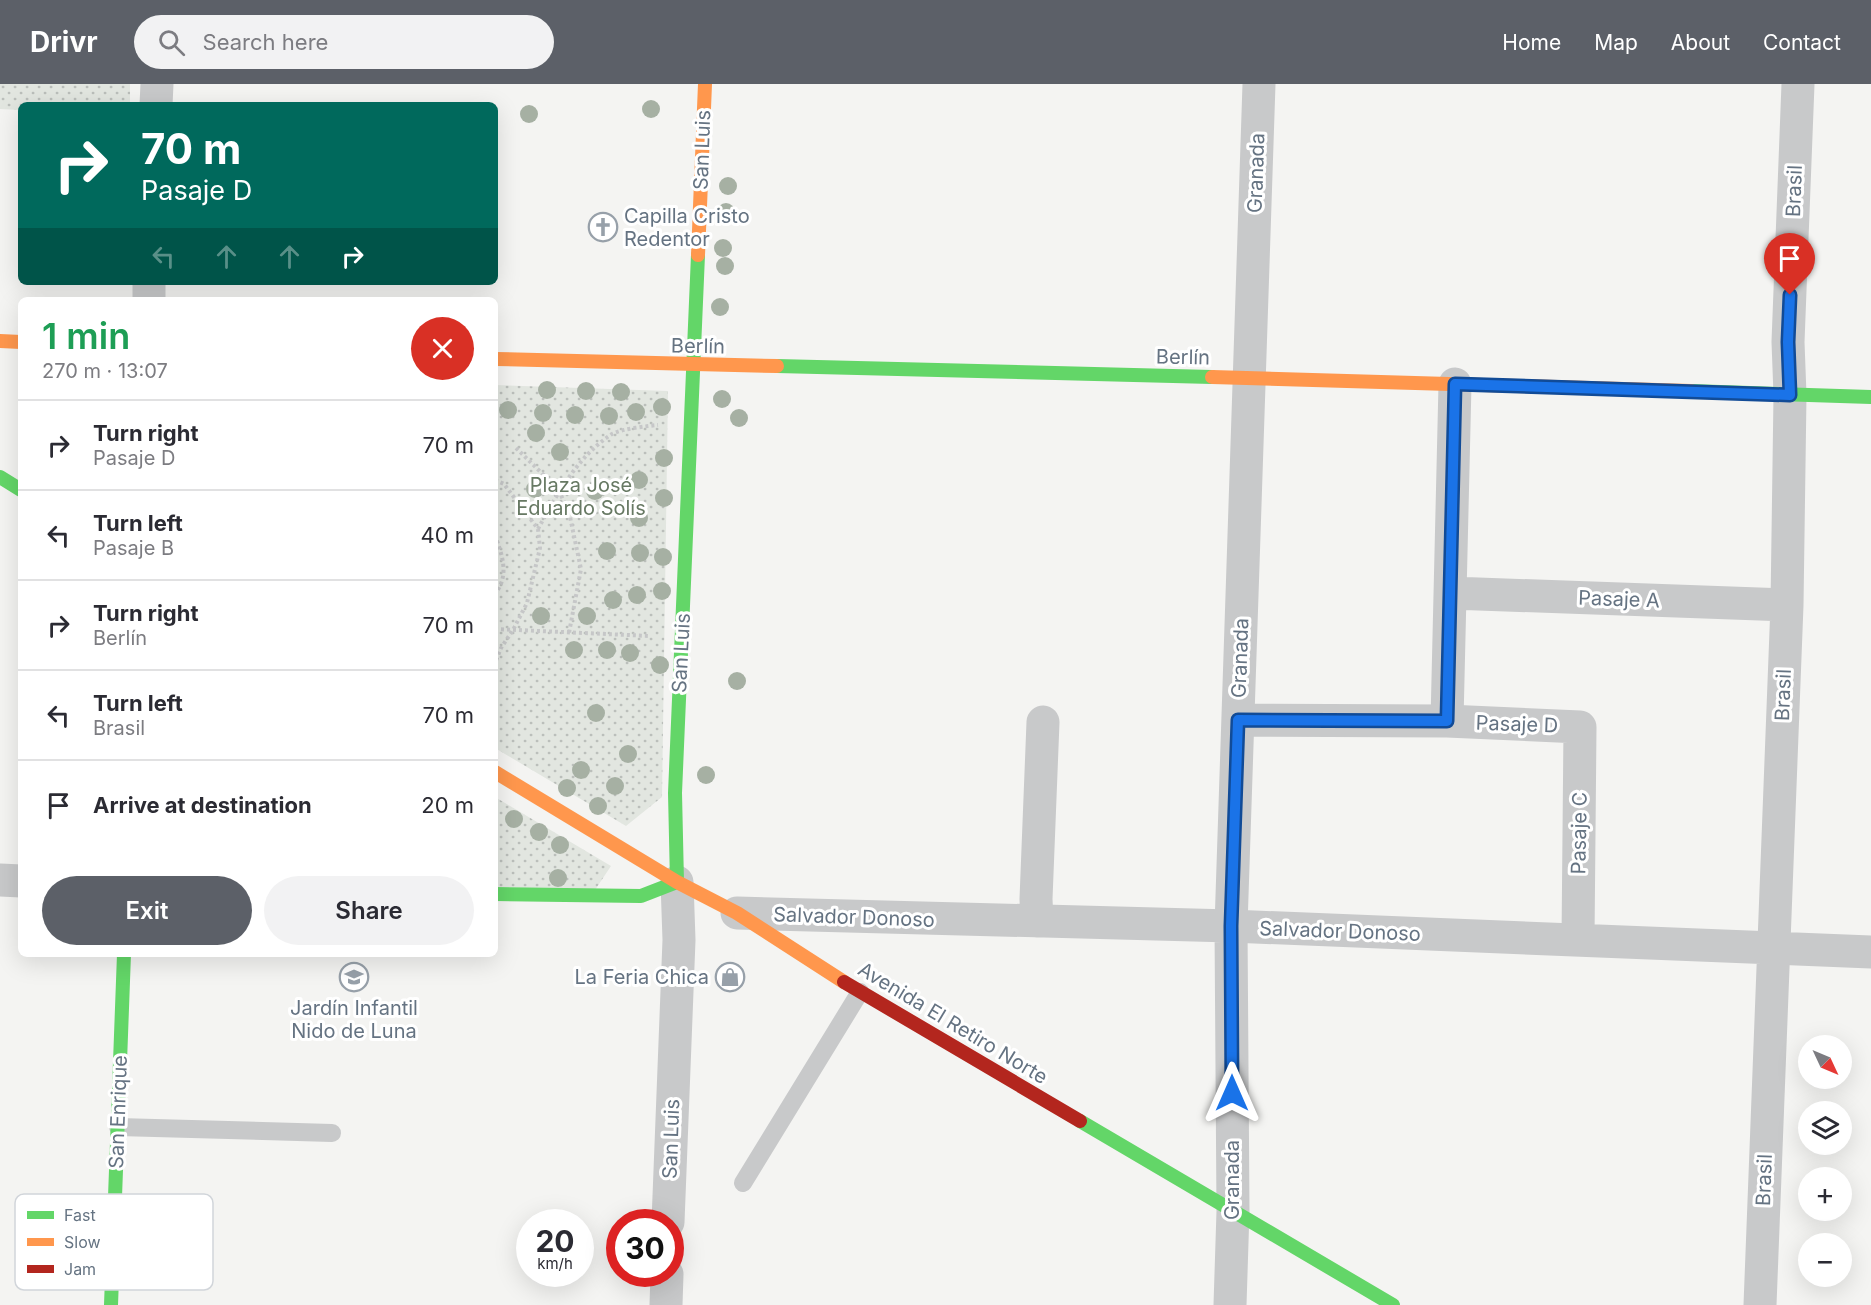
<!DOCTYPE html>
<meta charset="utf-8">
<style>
:root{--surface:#fff;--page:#f2f2f3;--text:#2b2b33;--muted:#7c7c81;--line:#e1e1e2;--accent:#5c6068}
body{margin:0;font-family:Inter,sans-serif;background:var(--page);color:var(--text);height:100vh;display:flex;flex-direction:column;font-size:22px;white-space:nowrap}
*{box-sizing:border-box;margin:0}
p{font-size:20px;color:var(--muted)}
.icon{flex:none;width:33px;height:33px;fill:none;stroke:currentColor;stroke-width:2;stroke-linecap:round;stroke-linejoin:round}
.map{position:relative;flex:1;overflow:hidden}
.sheet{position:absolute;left:18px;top:213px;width:480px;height:660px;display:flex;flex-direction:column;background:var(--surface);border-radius:9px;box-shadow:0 6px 24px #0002}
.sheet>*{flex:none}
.top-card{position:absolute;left:18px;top:18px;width:480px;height:183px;border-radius:9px;box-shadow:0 6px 24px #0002;background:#00695c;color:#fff;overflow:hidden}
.needle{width:39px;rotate:134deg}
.fabs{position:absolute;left:1798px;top:951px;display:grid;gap:12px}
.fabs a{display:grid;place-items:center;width:54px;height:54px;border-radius:50%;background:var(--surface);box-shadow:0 6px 24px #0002;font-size:30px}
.speed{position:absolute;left:516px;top:1125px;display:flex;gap:12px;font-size:30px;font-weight:700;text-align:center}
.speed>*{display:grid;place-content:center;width:78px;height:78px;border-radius:50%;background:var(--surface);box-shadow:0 6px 24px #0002;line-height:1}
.speed small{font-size:15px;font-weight:400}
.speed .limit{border:9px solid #d22;background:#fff;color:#111}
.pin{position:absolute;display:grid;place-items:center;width:51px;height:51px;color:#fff;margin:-62px -26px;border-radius:50% 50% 50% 0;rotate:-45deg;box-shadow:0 0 6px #0007}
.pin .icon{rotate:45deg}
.me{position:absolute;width:66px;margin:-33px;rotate:0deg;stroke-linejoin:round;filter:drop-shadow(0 0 4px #0008)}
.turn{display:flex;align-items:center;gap:21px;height:126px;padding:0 24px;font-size:27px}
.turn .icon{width:78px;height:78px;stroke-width:2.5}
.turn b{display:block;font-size:42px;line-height:51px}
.lanes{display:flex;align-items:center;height:57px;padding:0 24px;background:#0003;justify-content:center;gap:30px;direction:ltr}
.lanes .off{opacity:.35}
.round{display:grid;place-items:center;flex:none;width:63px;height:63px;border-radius:32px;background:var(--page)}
.head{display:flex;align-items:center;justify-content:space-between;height:102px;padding:0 24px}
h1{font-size:36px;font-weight:600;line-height:45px;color:#1e9e55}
.action{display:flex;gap:12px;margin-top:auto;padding:12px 24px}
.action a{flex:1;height:69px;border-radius:36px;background:var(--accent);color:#fff;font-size:24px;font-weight:600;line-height:69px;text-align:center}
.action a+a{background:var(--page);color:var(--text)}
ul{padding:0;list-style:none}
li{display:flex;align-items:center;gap:18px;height:90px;padding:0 24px;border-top:2px solid var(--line)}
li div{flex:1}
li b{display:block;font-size:22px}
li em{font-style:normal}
header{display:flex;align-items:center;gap:36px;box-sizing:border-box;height:84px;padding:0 30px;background:var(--accent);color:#fff}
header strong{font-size:28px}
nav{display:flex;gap:33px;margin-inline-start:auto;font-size:21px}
.search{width:420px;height:54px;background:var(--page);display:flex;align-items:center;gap:15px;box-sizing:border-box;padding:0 21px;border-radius:33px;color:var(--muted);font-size:22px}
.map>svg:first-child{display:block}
</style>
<header>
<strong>Drivr</strong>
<div class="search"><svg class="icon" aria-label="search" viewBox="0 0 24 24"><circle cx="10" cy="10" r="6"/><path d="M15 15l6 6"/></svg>Search here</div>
<nav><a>Home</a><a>Map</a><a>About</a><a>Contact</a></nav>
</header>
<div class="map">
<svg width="1871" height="1221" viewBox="0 0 1871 1221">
<defs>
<pattern id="grass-dots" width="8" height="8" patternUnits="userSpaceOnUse" patternTransform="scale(1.5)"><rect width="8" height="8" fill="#e2e6e0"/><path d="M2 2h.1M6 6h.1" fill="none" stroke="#bbbfbb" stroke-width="1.8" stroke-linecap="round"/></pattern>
</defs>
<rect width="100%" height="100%" fill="#f4f4f2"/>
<path fill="url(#grass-dots)" d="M0 0H130V21H21V26L0 25Z
M495 301 668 307 662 713 626 742 495 664Z
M495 713 611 782 595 806 495 803Z"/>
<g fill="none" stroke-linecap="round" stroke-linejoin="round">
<path stroke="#c6c7c8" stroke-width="4" stroke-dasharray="3 3" stroke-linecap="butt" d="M516 364 559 406 570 433 581 485 569 549
M495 396 504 400 538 445 540 464 527 519 513 546 501 564 495 579
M538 445C557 410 578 372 612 350 621 345 647 342 658 341
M495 451C502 471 510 491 495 510
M495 545 650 552"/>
<path stroke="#c8c9ca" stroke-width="18" d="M118 1043 332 1049
M743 1099 860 908"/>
<path stroke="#c8c9ca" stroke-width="33" d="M156 21 157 0
M149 216V198
M1451 509 1787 521
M1238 636 1447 637 1580 643 1578 856
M1447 637 1455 300
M0 796 21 797
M737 829 1231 842 1871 868
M1037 837 1036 815 1043 638
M668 1138 679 856 677 798
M666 1221 667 1190
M1230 1221 1233 1127 1231 842 1259 0
M1760 1221 1787 521 1790 311 1788 258 1798 0"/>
<path stroke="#63d668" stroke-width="14" d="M777 282 1212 293
M1691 307 1871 313
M0 393 21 406
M677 798 675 709 698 171
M495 810 641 812 677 798
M1080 1037 1393 1221
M111 1221 124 870"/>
<path stroke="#ff974d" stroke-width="14" d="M698 171 705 0
M0 257 21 258
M495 275 777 282
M1212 293 1691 307
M495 688 677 798 737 829 844 898"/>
<path stroke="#b3261e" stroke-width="14" d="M844 898 1080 1037"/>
</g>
<g fill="#a6b0a3">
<circle cx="651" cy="25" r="9"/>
<circle cx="529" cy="30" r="9"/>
<circle cx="728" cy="102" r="9"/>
<circle cx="726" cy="128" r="9"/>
<circle cx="723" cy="164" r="9"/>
<circle cx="725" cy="182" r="9"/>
<circle cx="720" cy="223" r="9"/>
<circle cx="547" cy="306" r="9"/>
<circle cx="586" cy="307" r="9"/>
<circle cx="621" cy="308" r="9"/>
<circle cx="722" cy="315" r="9"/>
<circle cx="662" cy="323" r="9"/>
<circle cx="508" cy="326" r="9"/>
<circle cx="636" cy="328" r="9"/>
<circle cx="543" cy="329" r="9"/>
<circle cx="575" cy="331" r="9"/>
<circle cx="609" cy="332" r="9"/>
<circle cx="739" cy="334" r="9"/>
<circle cx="536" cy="349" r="9"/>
<circle cx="560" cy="368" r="9"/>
<circle cx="664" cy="374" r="9"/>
<circle cx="639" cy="396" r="9"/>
<circle cx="535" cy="405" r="9"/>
<circle cx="595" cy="407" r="9"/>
<circle cx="664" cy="414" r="9"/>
<circle cx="639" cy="434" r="9"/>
<circle cx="607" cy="467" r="9"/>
<circle cx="640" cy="469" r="9"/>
<circle cx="663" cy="473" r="9"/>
<circle cx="662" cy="507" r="9"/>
<circle cx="637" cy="511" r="9"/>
<circle cx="613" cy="516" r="9"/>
<circle cx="541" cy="532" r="9"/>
<circle cx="587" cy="532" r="9"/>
<circle cx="574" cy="566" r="9"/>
<circle cx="607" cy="566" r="9"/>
<circle cx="630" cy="569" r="9"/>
<circle cx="660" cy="581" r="9"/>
<circle cx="737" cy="597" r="9"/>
<circle cx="596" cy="629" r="9"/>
<circle cx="628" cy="670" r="9"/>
<circle cx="581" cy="686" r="9"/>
<circle cx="706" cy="691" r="9"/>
<circle cx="615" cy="702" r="9"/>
<circle cx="567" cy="704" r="9"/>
<circle cx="598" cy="722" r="9"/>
<circle cx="514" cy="735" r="9"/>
<circle cx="539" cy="748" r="9"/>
<circle cx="560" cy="761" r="9"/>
<circle cx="558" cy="794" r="9"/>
</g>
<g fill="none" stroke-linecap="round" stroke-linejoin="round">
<g stroke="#114b97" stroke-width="15">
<path id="route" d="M1232 1009 1231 842 1238 636 1447 637 1455 300 1790 311 1788 258 1790 211"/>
</g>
<use href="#route" stroke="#1a73e8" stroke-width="10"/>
</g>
<defs>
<g id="church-ring" transform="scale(1.5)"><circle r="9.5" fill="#fff" stroke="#97a0a9" stroke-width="1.5"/><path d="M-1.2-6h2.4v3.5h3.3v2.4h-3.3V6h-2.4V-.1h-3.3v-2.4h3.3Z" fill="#97a0a9"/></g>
<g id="school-ring" transform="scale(1.5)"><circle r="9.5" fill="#fff" stroke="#97a0a9" stroke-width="1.5"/><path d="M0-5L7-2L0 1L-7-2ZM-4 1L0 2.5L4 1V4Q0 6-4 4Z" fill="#97a0a9"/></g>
<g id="shop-ring" transform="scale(1.5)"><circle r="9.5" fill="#fff" stroke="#97a0a9" stroke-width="1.5"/><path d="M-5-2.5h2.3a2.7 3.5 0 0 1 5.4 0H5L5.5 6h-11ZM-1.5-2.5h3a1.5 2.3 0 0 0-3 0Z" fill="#97a0a9"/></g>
</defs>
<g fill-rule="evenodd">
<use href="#church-ring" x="603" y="143"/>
<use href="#school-ring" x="354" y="893"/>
<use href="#shop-ring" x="730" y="893"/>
</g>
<g text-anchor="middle" stroke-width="6" stroke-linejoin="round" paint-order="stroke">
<g font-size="20" fill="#657382" stroke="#fff">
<text transform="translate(702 66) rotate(-88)" y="7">San Luis</text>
<text transform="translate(1256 89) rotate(-88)" y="7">Granada</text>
<text transform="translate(1794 107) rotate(-88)" y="7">Brasil</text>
<text transform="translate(698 262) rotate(1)" y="7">Berlín</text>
<text transform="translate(1183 273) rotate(1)" y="7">Berlín</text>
<text transform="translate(1619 515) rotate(2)" y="7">Pasaje A</text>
<text transform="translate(681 569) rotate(-87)" y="7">San Luis</text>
<text transform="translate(1240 574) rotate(-88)" y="7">Granada</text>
<text transform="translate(1783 611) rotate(-88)" y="7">Brasil</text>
<text transform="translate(1517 640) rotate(2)" y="7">Pasaje D</text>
<text transform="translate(1579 749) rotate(-89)" y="7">Pasaje C</text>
<text transform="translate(854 833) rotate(2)" y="7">Salvador Donoso</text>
<text transform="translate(1340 847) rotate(2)" y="7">Salvador Donoso</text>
<text transform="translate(953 939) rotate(31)" y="7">Avenida El Retiro Norte</text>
<text transform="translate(118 1028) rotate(-88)" y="7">San Enrique</text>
<text transform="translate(671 1055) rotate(-88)" y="7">San Luis</text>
<text transform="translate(1232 1096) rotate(-90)" y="7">Granada</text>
<text transform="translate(1764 1096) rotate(-88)" y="7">Brasil</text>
</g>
<g font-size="20" fill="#657382" stroke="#fff" text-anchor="start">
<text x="624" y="139">Capilla Cristo<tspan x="624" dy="23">Redentor</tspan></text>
<text x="709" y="900" text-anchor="end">La Feria Chica</text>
<text x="354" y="931" text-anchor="middle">Jardín Infantil<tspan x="354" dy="23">Nido de Luna</tspan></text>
</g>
<g font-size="20" fill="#677963" stroke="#fff">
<text x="581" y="408">Plaza José<tspan x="581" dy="23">Eduardo Solís</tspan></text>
</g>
</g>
<rect x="15" y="1110" width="198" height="96" rx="9" fill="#fff" stroke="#d1d5da" stroke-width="1.5"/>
<rect x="27" y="1127" width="27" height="8" fill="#63d668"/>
<rect x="27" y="1154" width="27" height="8" fill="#ff974d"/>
<rect x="27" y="1181" width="27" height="8" fill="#b3261e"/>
<g font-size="16" fill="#657382">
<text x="64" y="1137">Fast</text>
<text x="64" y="1164">Slow</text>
<text x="64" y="1191">Jam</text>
</g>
</svg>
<div class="fabs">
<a><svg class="needle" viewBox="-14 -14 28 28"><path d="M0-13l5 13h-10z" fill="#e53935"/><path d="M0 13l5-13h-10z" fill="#7c7c81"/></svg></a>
<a><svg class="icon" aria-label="layers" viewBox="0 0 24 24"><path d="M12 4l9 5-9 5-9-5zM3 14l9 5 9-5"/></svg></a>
<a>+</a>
<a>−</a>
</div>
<div class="speed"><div>20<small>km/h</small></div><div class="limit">30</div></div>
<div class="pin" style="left:1790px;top:211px;background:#d93025"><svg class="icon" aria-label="arrive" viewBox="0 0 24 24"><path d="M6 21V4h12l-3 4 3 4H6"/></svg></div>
<svg class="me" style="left:1232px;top:1009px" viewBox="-20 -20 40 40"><path d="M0-17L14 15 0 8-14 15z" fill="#1a73e8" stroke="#fff" stroke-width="4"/></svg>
<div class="top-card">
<div class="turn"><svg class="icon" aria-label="right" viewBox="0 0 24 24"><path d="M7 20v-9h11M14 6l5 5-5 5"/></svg><div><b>70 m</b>Pasaje D</div></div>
<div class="lanes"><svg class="icon off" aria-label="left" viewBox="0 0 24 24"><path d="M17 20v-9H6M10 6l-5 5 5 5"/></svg><svg class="icon off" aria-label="ahead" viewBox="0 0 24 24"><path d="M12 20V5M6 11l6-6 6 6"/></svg><svg class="icon off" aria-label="ahead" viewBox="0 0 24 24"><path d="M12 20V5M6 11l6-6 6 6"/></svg><svg class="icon" aria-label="right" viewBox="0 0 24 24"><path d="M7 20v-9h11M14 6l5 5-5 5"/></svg></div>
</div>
<section class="sheet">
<div class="head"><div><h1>1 min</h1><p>270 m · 13:07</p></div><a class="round" style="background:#d93025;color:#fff"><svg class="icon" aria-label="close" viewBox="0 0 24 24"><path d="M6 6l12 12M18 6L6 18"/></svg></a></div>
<ul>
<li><svg class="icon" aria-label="right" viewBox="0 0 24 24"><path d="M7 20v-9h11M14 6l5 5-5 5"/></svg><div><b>Turn right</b><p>Pasaje D</p></div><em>70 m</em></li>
<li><svg class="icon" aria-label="left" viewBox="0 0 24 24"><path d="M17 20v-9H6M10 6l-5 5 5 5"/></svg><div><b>Turn left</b><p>Pasaje B</p></div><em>40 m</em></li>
<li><svg class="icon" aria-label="right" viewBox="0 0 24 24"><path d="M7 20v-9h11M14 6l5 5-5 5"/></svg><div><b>Turn right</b><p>Berlín</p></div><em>70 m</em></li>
<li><svg class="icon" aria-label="left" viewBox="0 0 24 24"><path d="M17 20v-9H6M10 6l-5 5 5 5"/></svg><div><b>Turn left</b><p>Brasil</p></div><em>70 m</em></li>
<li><svg class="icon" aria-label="arrive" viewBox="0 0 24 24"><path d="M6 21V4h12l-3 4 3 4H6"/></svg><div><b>Arrive at destination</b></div><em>20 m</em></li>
</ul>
<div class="action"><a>Exit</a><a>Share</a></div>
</section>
</div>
